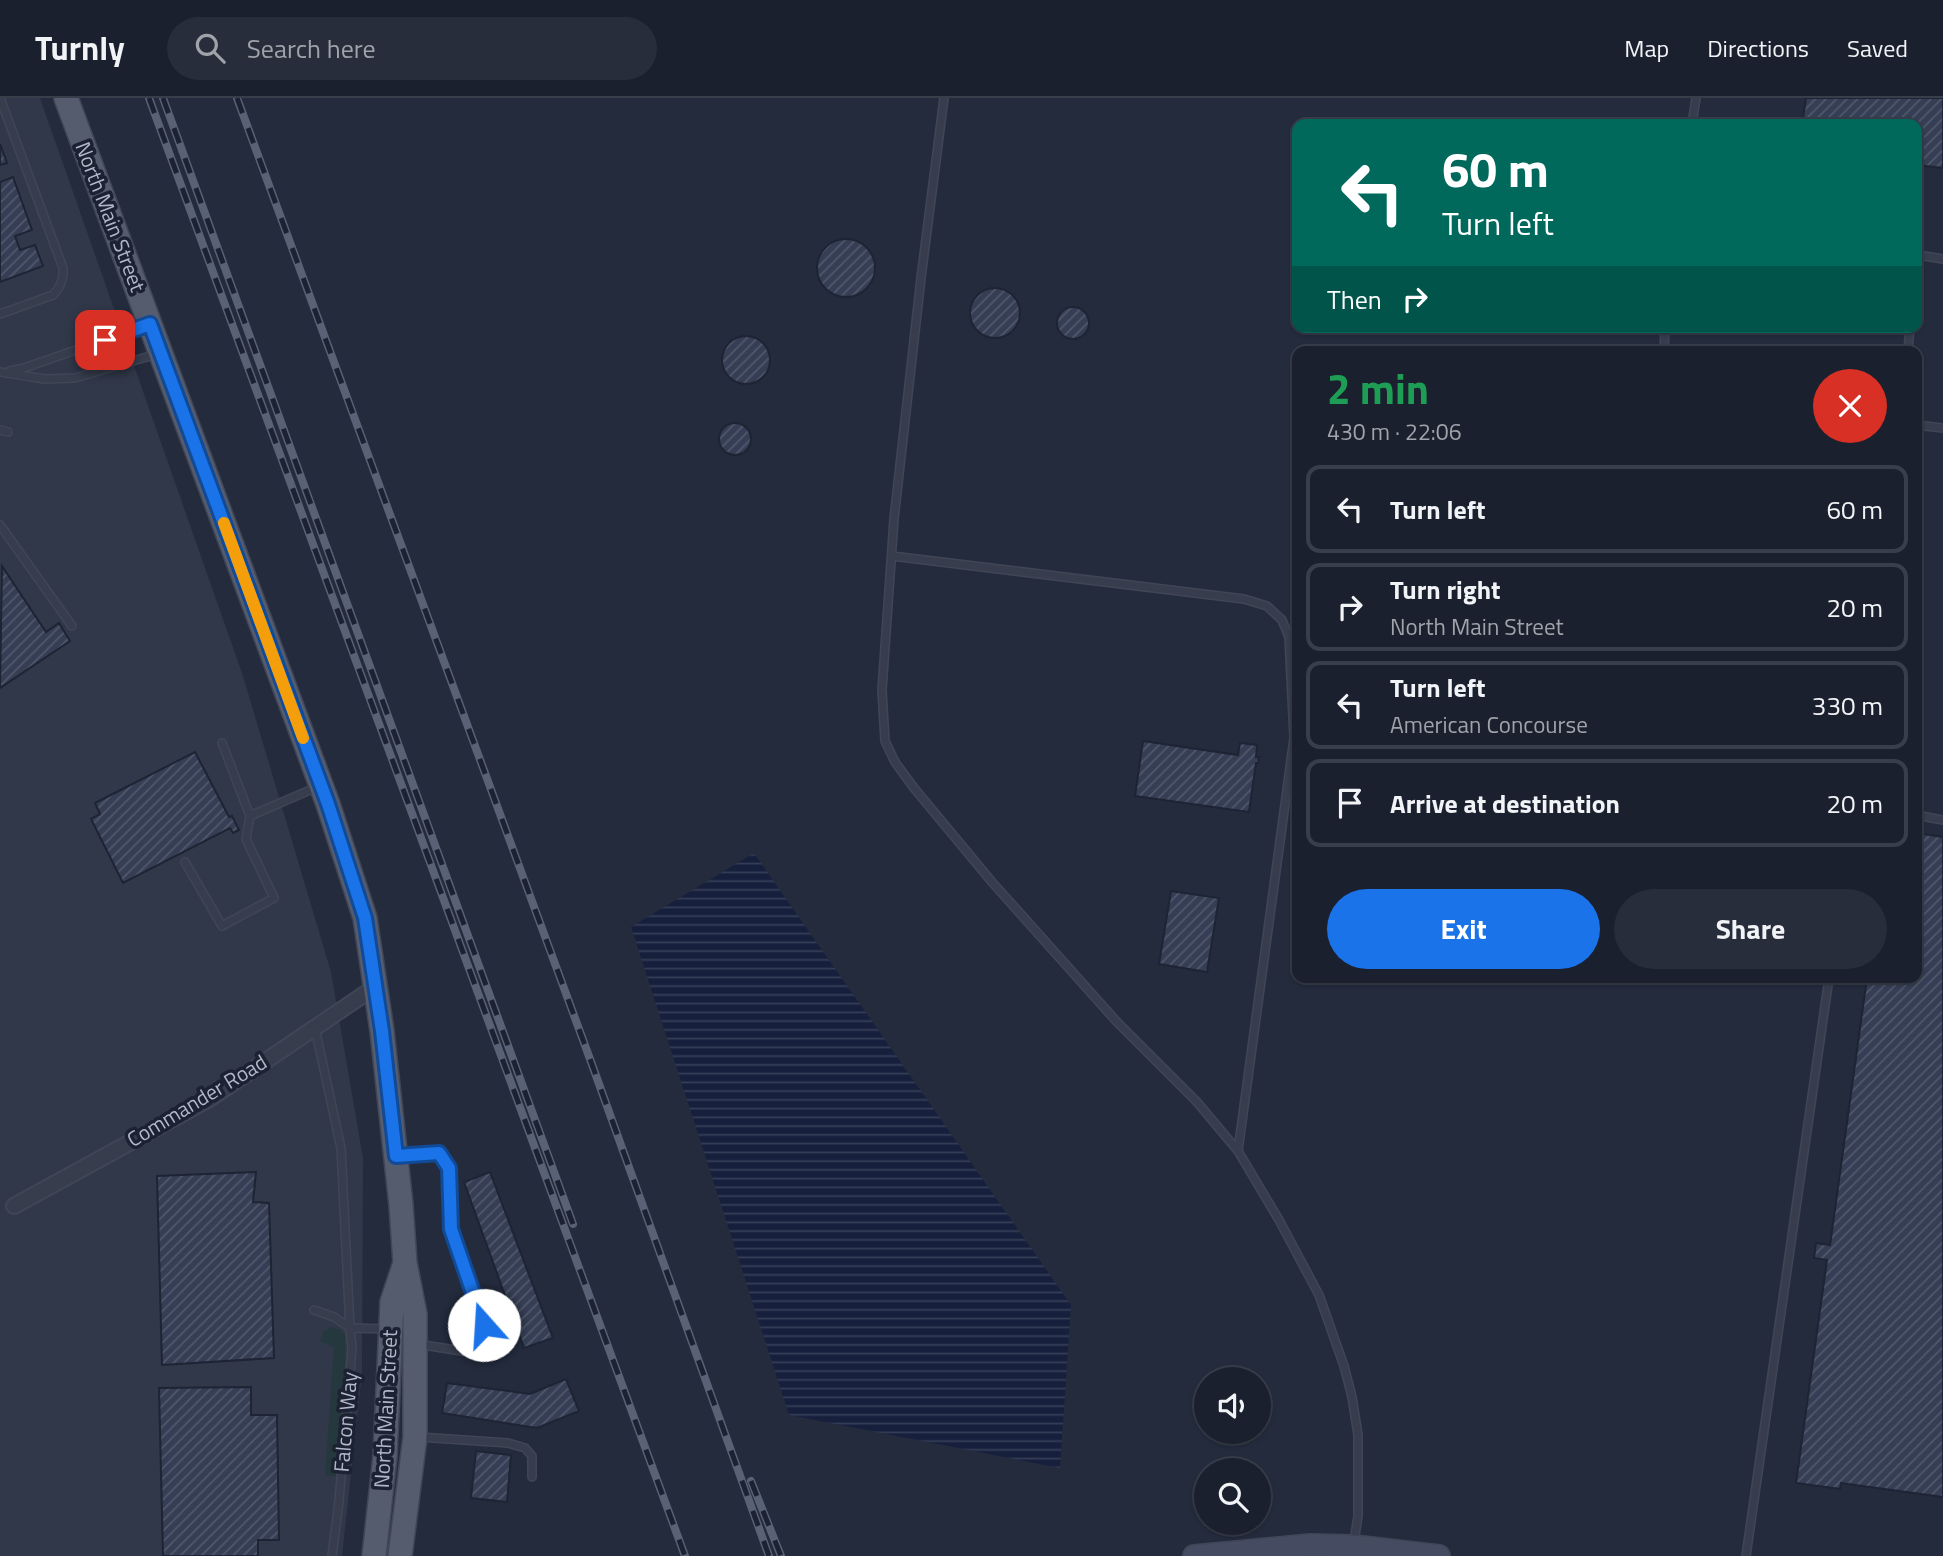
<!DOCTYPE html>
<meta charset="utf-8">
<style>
:root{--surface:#1a202e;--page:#272d3a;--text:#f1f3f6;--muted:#9fa3aa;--line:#383e4a;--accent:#1a73e8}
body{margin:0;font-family:"Titillium Web",sans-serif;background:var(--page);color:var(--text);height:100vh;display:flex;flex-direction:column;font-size:26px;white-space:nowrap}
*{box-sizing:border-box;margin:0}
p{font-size:23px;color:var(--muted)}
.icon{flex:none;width:38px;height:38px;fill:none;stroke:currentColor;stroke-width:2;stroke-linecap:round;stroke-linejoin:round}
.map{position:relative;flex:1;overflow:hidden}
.sheet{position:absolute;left:1292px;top:248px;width:630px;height:637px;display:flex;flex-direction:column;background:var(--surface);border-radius:14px;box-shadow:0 2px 5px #0004,0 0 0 2px var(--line)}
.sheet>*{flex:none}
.top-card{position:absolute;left:1292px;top:21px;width:630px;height:214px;border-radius:14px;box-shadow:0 2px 5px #0004,0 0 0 2px var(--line);background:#00695c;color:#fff;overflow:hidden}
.controls{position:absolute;left:1194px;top:1269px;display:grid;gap:14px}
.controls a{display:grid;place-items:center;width:77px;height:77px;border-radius:50%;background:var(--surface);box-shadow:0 2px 5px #0004,0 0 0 2px var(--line);font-size:35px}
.pin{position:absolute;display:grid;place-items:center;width:60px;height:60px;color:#fff;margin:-30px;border-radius:14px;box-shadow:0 4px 10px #0006}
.me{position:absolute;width:77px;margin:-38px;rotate:341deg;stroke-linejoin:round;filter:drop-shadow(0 0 5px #0008)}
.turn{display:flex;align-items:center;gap:24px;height:147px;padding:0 35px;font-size:32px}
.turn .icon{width:91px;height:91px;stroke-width:2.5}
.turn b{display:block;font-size:49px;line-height:60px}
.then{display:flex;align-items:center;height:66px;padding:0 35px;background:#0003;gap:14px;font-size:26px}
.round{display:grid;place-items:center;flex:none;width:74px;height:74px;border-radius:37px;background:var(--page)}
.head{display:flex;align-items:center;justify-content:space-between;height:119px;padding:0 35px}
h1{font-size:42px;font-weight:700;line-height:52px;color:#1e9e55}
.primary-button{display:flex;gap:14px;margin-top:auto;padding:14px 35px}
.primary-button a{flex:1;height:80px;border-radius:42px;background:var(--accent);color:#fff;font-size:28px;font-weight:700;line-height:80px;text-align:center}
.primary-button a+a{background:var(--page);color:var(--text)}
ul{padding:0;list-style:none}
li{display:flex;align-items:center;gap:21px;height:88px;margin:0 14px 10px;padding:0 21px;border:4px solid var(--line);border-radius:14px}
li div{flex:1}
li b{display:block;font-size:26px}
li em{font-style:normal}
header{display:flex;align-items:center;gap:42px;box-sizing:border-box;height:98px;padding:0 35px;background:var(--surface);border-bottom:2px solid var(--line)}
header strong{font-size:33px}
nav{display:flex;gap:38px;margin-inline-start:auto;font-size:24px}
.search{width:490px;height:63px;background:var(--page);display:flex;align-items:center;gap:18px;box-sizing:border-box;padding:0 24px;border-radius:38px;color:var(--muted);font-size:26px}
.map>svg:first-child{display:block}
</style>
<header>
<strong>Turnly</strong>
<div class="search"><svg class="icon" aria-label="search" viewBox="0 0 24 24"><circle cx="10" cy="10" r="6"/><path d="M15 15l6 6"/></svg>Search here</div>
<nav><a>Map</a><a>Directions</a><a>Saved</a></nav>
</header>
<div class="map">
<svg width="1943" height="1458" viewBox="0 0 1943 1458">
<defs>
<pattern id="water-rules" width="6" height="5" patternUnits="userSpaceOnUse" patternTransform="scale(1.75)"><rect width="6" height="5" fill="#16203c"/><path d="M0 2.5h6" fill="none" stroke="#363e57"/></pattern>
<pattern id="building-hatch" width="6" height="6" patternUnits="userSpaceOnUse" patternTransform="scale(1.75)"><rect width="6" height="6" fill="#353e54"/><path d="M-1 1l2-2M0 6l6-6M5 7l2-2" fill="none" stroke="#50586b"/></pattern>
</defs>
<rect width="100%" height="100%" fill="#232b3d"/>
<path fill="#31384a" d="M0 0H40L243 578 331 874 363 1060 362 1275 342 1458H0Z"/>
<path fill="#25383e" d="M332 1229 340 1232 345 1237V1271L336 1378H325L334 1249 320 1243 323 1234Z"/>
<path fill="url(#water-rules)" d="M754 755 1071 1207 1060 1370 789 1317 631 829Z"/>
<path fill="url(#building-hatch)" stroke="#1e2434" stroke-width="2" d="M1806 0H1943V70L1916 67V26H1802Z
M0 46 7 65 0 67Z
M13 79 32 132 15 138 20 152 35 147 43 168 0 184V84Z
M817 170a29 29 0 1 1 58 0a29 29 0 1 1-58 0Z
M970 215a25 25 0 1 1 50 0a25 25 0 1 1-50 0Z
M1057 225a16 16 0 1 1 32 0a16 16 0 1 1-32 0Z
M722 262a24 24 0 1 1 48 0a24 24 0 1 1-48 0Z
M719 341a16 16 0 1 1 32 0a16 16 0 1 1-32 0Z
M2 468 46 534 59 525 70 543 0 590Z
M1143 643 1238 657 1240 645 1257 647 1256 659H1259L1258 665H1256L1249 714 1135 698Z
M195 654 229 719 232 718 239 732 233 735 230 730 123 785 91 721 100 716 95 705Z
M1916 735 1943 739V1399L1841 1385 1840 1391 1796 1385 1827 1162 1814 1160 1816 1145 1830 1147 1867 880H1916Z
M1171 793 1219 800 1207 874 1159 866Z
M256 1074 253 1104 269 1105 274 1260 162 1267 157 1078Z
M490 1074 553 1240 524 1250 464 1084Z
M566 1281 579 1313 537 1330 442 1315 447 1285 530 1296Z
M251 1289V1317H277L279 1442H258V1458H163L159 1290Z
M476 1353 511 1357 507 1404 471 1400Z"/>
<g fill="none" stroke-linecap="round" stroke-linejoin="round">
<g stroke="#404656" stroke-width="10">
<path id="service" d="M0 0 63 170C64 181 61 189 53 197L0 216
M944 0 921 180 894 421 882 592 885 643 895 664 914 690 992 784 1117 924 1197 1004 1238 1053 1279 1122 1319 1197 1344 1268 1352 1299 1358 1337V1418L1354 1444
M1692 26 1696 0
M1916 182 1919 157 1943 161
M1664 254 1665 229
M1908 254 1910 229
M10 273 24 270 148 227
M0 274 45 281 75 280 157 256
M1916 327 1943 330
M0 332 8 334
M0 427 72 528
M892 458 1244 501 1267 508 1282 522 1289 539 1294 640 1238 1053
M222 645 250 718 317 689
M1916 717 1943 722
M185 764 222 828 274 800 246 741 250 718
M315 930 341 1050 350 1230 389 1231
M400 1058 439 1055 449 1070 451 1131 492 1251 487 1257 417 1246
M314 1212 334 1219 350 1230 352 1251 339 1403 332 1458
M419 1339 508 1345 525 1350 532 1358V1379
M1746 1458 1829 880"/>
</g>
<g stroke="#404656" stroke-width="18">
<path id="minor" d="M14 1108 211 1000 375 889"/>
</g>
<g stroke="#404656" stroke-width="24">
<path id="secondary" d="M1194 1458 1310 1447 1354 1448 1439 1458"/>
</g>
<g stroke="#404656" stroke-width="26">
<path id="primary" d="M66 0 328 706 365 820 382 933 401 1107 405 1165 415 1216V1339L400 1458
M374 1458 385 1358 392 1204 404 1168"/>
</g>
<use href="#service" stroke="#373d4d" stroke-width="7"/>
<use href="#minor" stroke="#373d4d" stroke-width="14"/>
<use href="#secondary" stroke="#454b61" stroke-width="21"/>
<use href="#primary" stroke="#555c6e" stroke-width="23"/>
<g stroke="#596175" stroke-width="8">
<path id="rail" d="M149 0 685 1458
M163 0 573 1126
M237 0 590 961 769 1458
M751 1383 781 1458"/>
</g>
<use href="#rail" stroke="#1c2232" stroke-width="5" stroke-dasharray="16" stroke-linecap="butt"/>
</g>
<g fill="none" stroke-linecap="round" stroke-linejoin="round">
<g stroke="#114b97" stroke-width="18">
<path id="route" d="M105 242 150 226 328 706 365 820 382 933 396 1058 439 1055 449 1070 451 1131 484 1227"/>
</g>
<use href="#route" stroke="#1a73e8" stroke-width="12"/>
<path stroke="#f59e0b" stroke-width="12" d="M224 425 303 640"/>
</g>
<g text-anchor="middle" stroke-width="7" stroke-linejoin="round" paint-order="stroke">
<g font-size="21" fill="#b2b8c9" stroke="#1c2232">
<text transform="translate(110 119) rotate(69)" y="7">North Main Street</text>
<text transform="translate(197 1003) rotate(-31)" y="7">Commander Road</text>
<text transform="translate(386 1311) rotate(-87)" y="7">North Main Street</text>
<text transform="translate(346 1324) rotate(-85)" y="7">Falcon Way</text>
</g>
</g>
</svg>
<div class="controls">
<a><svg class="icon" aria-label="sound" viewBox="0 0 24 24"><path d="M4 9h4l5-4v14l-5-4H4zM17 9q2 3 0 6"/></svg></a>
<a><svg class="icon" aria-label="search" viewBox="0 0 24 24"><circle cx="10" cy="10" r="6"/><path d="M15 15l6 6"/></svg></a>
</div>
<div class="pin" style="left:105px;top:242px;background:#d93025"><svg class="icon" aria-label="arrive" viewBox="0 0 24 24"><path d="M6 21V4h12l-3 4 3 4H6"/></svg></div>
<svg class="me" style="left:484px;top:1227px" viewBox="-20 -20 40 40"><circle r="19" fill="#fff"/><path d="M0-13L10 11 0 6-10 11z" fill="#1a73e8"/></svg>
<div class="top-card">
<div class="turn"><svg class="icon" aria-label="left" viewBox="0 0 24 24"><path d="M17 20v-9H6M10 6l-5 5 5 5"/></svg><div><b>60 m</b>Turn left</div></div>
<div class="then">Then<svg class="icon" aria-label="right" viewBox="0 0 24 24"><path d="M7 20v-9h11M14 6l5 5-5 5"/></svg></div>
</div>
<section class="sheet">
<div class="head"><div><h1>2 min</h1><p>430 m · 22:06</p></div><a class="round" style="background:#d93025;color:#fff"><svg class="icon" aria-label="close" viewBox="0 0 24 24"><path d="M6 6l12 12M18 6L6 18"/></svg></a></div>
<ul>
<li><svg class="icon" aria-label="left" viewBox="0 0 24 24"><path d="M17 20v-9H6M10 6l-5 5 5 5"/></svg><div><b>Turn left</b></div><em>60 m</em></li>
<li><svg class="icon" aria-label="right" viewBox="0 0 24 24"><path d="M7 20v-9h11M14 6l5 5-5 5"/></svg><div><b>Turn right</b><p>North Main Street</p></div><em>20 m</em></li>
<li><svg class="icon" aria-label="left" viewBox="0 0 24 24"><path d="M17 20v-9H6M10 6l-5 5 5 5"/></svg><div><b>Turn left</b><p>American Concourse</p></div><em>330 m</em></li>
<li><svg class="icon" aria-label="arrive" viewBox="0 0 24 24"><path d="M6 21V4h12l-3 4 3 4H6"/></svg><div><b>Arrive at destination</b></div><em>20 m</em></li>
</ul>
<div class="primary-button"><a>Exit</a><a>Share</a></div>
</section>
</div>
